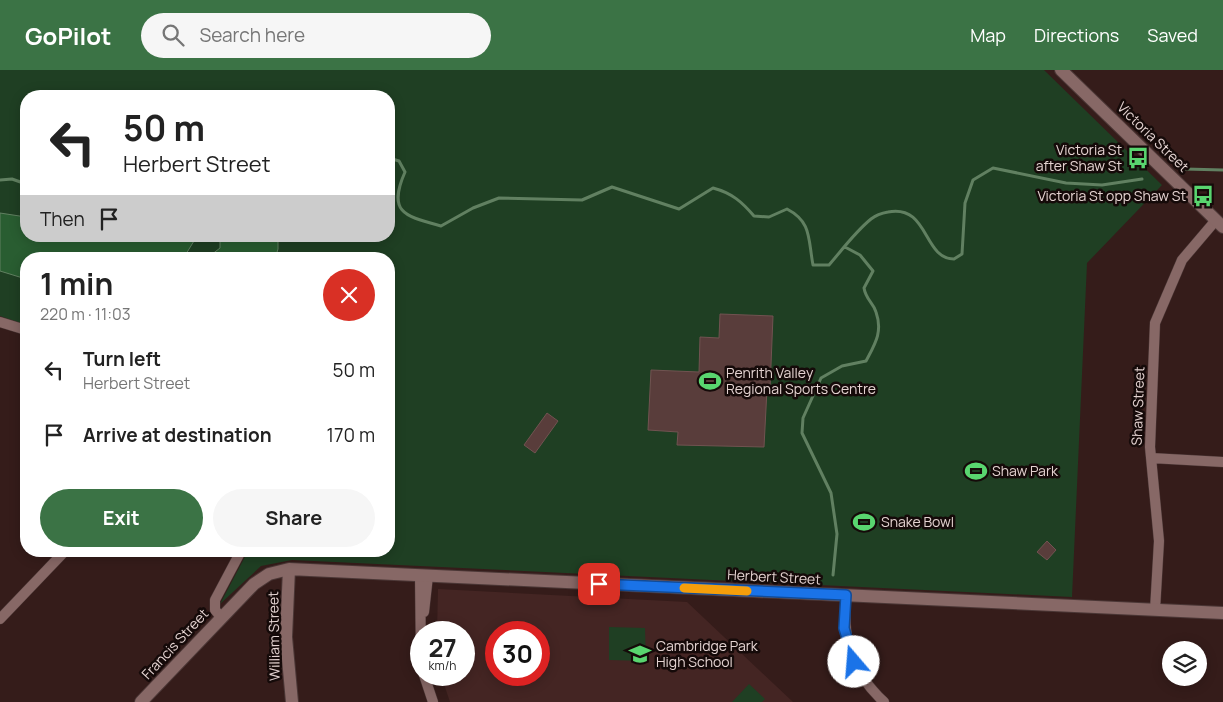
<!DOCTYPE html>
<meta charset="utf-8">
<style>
:root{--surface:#fff;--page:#f6f6f6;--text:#222;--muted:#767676;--accent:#3b7345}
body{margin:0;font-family:Manrope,sans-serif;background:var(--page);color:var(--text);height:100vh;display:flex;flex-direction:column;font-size:19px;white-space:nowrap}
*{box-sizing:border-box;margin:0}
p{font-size:16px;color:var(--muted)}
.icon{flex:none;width:28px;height:28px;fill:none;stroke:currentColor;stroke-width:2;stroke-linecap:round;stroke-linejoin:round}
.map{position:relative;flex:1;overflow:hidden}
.side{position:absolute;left:20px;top:182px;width:375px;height:305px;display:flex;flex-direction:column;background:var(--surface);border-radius:20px;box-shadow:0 2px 12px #0003}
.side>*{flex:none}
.hud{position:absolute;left:20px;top:20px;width:375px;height:152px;border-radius:20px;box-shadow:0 2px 12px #0003;background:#fff;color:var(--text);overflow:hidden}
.tools{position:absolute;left:1162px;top:571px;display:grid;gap:10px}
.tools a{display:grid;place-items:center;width:45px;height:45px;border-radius:50%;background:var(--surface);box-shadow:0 2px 12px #0003;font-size:25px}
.speed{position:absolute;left:410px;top:551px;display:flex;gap:10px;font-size:25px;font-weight:700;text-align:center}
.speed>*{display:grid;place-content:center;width:65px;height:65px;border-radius:50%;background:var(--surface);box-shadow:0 2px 12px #0003;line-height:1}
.speed small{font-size:12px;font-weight:400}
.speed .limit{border:8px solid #d22;background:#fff;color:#111}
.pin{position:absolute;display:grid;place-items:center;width:42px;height:42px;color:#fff;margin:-21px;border-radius:10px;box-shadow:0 2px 8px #0006}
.me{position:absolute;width:55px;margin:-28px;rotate:342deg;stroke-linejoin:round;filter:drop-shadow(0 0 4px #0008)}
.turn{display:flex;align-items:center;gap:18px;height:105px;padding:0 20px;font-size:22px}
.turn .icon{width:65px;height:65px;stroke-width:2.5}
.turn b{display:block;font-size:35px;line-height:42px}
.then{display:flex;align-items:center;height:48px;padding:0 20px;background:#0003;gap:10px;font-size:19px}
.round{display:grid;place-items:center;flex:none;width:52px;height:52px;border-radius:26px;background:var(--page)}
.head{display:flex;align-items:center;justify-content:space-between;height:85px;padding:0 20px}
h1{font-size:30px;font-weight:700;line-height:38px}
.action{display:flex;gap:10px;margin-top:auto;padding:10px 20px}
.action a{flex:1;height:58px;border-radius:30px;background:var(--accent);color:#fff;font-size:20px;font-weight:700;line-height:58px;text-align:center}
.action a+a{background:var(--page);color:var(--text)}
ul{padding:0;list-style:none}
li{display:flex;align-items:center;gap:15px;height:65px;padding:0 20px}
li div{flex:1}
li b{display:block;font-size:19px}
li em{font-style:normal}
header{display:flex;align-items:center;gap:30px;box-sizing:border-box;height:70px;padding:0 25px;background:var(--accent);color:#fff}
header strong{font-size:24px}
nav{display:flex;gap:28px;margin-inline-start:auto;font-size:18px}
.search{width:350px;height:45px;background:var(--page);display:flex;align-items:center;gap:12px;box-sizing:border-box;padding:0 18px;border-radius:28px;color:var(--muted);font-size:19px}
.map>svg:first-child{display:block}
</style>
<header>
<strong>GoPilot</strong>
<div class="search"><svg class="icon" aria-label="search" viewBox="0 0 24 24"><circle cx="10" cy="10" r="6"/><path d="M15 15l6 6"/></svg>Search here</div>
<nav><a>Map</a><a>Directions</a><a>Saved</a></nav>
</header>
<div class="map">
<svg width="1223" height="632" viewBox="0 0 1223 632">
<rect width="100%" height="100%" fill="#351c1a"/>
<path fill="#442523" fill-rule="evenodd" d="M438 519 687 532 793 632H450L441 605H464V562H437ZM496 562H539V605H496Z"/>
<path fill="#1f3f23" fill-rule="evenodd" d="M0 0H1044L1162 115 1087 193 1072 527 292 490 261 496 220 534 248 481H389V189H26V255L0 246ZM26 26H389V166H26Z
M609 557 645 558 646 591 609 590Z
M749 614 765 629 762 632H732Z"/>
<path fill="#295d31" stroke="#618061" d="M0 143 26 147V166H197L186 184 190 189H26V209L0 201Z
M220 166H278V179L275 189H206L220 178Z"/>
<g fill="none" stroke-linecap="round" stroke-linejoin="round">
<path stroke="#618061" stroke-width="3" d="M389 88 399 91 405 102C387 143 405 146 441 156L473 138 499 128 582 130 612 117 679 139 713 118C732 123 742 132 754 146L769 147 787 139C812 152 808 169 813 195H829C842 180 855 162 871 149 876 145 882 143 888 142 929 134 923 189 954 189L962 184 965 133 973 110 993 98 1066 113 1102 115 1142 109
M1185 99 1223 100
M0 110 12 109 26 114
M833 505 837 464 831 423 802 363 803 348 821 308 842 296 866 291C875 274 883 262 876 242 873 232 866 230 864 218L873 201 860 185 845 177"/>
</g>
<path fill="#593d3b" stroke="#715351" d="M720 244 773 246 770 319H767L764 377 677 375 678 362 648 360 651 300 699 302 700 267 719 268Z
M547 343 558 351 535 383 524 375Z
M1047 471 1056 480 1047 490 1037 482Z"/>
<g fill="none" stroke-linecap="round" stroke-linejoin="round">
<g stroke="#4b3736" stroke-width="11">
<path id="minor" d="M0 252 26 260
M1151 388 1223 392
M420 506 421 589
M846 525C842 570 851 601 884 632
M1155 540 1159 471 1150 377 1155 253 1182 190 1216 150
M424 542 428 506
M221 547 215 540V530L241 481
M0 549 65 481
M424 605 433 632"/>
</g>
<g stroke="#4b3736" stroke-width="14">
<path id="tertiary" d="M1061 0 1223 157
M289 499 286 567 292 632
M141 632 254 514 269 504 289 499 1223 543"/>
</g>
<use href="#minor" stroke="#876866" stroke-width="10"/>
<use href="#tertiary" stroke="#876866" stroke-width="12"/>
</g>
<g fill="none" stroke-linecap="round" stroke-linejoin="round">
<g stroke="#114b97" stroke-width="12">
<path id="route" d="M599 514 846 525 844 558 854 592"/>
</g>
<use href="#route" stroke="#1a73e8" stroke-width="9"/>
<path stroke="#f59e0b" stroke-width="9" d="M684 518 747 521"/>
</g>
<defs>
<g id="bus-bare" transform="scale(1.725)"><path d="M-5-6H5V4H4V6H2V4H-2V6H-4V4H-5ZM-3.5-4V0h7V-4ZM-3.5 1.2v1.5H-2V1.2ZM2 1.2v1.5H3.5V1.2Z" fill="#59d56f" stroke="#150a09" stroke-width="2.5" paint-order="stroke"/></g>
<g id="stadium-bare" transform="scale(1.725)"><path d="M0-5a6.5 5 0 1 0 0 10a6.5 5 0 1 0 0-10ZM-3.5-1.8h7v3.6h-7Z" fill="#59d56f" stroke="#150a09" stroke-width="2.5" paint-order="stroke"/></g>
<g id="school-bare" transform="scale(1.725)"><path d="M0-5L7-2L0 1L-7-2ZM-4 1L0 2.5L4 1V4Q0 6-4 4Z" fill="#59d56f" stroke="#150a09" stroke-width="2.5" paint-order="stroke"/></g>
</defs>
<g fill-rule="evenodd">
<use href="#bus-bare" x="1138" y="88"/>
<use href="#bus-bare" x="1203" y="126"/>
<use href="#stadium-bare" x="710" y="311"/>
<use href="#stadium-bare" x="976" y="401"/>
<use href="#stadium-bare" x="864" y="452"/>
<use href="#school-bare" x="640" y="584"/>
</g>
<g text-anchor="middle" stroke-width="5" stroke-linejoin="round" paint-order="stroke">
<g font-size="14" fill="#e4d3d1" stroke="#150a09">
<text transform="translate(1153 67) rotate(44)" y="5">Victoria Street</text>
<text transform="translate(1138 336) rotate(-88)" y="5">Shaw Street</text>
<text transform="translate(774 507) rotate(3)" y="5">Herbert Street</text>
<text transform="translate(274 566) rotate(-91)" y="5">William Street</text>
<text transform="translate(175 574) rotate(-47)" y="5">Francis Street</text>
</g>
<g font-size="14" fill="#e4d3d1" stroke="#150a09" text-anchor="start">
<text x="1122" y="85" text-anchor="end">Victoria St<tspan x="1122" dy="16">after Shaw St</tspan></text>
<text x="1186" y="131" text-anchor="end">Victoria St opp Shaw St</text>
<text x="726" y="308">Penrith Valley<tspan x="726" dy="16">Regional Sports Centre</tspan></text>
<text x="992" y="406">Shaw Park</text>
<text x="881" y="457">Snake Bowl</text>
<text x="656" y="581">Cambridge Park<tspan x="656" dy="16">High School</tspan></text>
</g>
</g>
</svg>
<div class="tools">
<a><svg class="icon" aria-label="layers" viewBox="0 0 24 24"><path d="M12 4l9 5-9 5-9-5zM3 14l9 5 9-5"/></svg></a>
</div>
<div class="speed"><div>27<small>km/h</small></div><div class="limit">30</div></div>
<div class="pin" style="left:599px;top:514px;background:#d93025"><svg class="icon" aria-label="arrive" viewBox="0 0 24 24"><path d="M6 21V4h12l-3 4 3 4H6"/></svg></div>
<svg class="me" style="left:854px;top:592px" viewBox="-20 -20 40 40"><circle r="19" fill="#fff"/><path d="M0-13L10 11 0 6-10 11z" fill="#1a73e8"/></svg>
<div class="hud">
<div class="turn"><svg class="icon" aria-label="left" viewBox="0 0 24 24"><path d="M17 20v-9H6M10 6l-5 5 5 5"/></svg><div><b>50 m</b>Herbert Street</div></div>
<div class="then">Then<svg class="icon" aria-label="arrive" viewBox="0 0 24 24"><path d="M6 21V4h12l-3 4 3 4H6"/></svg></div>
</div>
<section class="side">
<div class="head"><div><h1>1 min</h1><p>220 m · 11:03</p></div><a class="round" style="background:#d93025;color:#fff"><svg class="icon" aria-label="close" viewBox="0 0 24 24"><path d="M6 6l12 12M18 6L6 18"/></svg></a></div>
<ul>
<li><svg class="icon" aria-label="left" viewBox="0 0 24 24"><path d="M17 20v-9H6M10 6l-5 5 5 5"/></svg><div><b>Turn left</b><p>Herbert Street</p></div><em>50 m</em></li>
<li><svg class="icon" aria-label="arrive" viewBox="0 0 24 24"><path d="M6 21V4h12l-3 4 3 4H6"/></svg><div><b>Arrive at destination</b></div><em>170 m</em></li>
</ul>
<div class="action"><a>Exit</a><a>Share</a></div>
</section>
</div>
